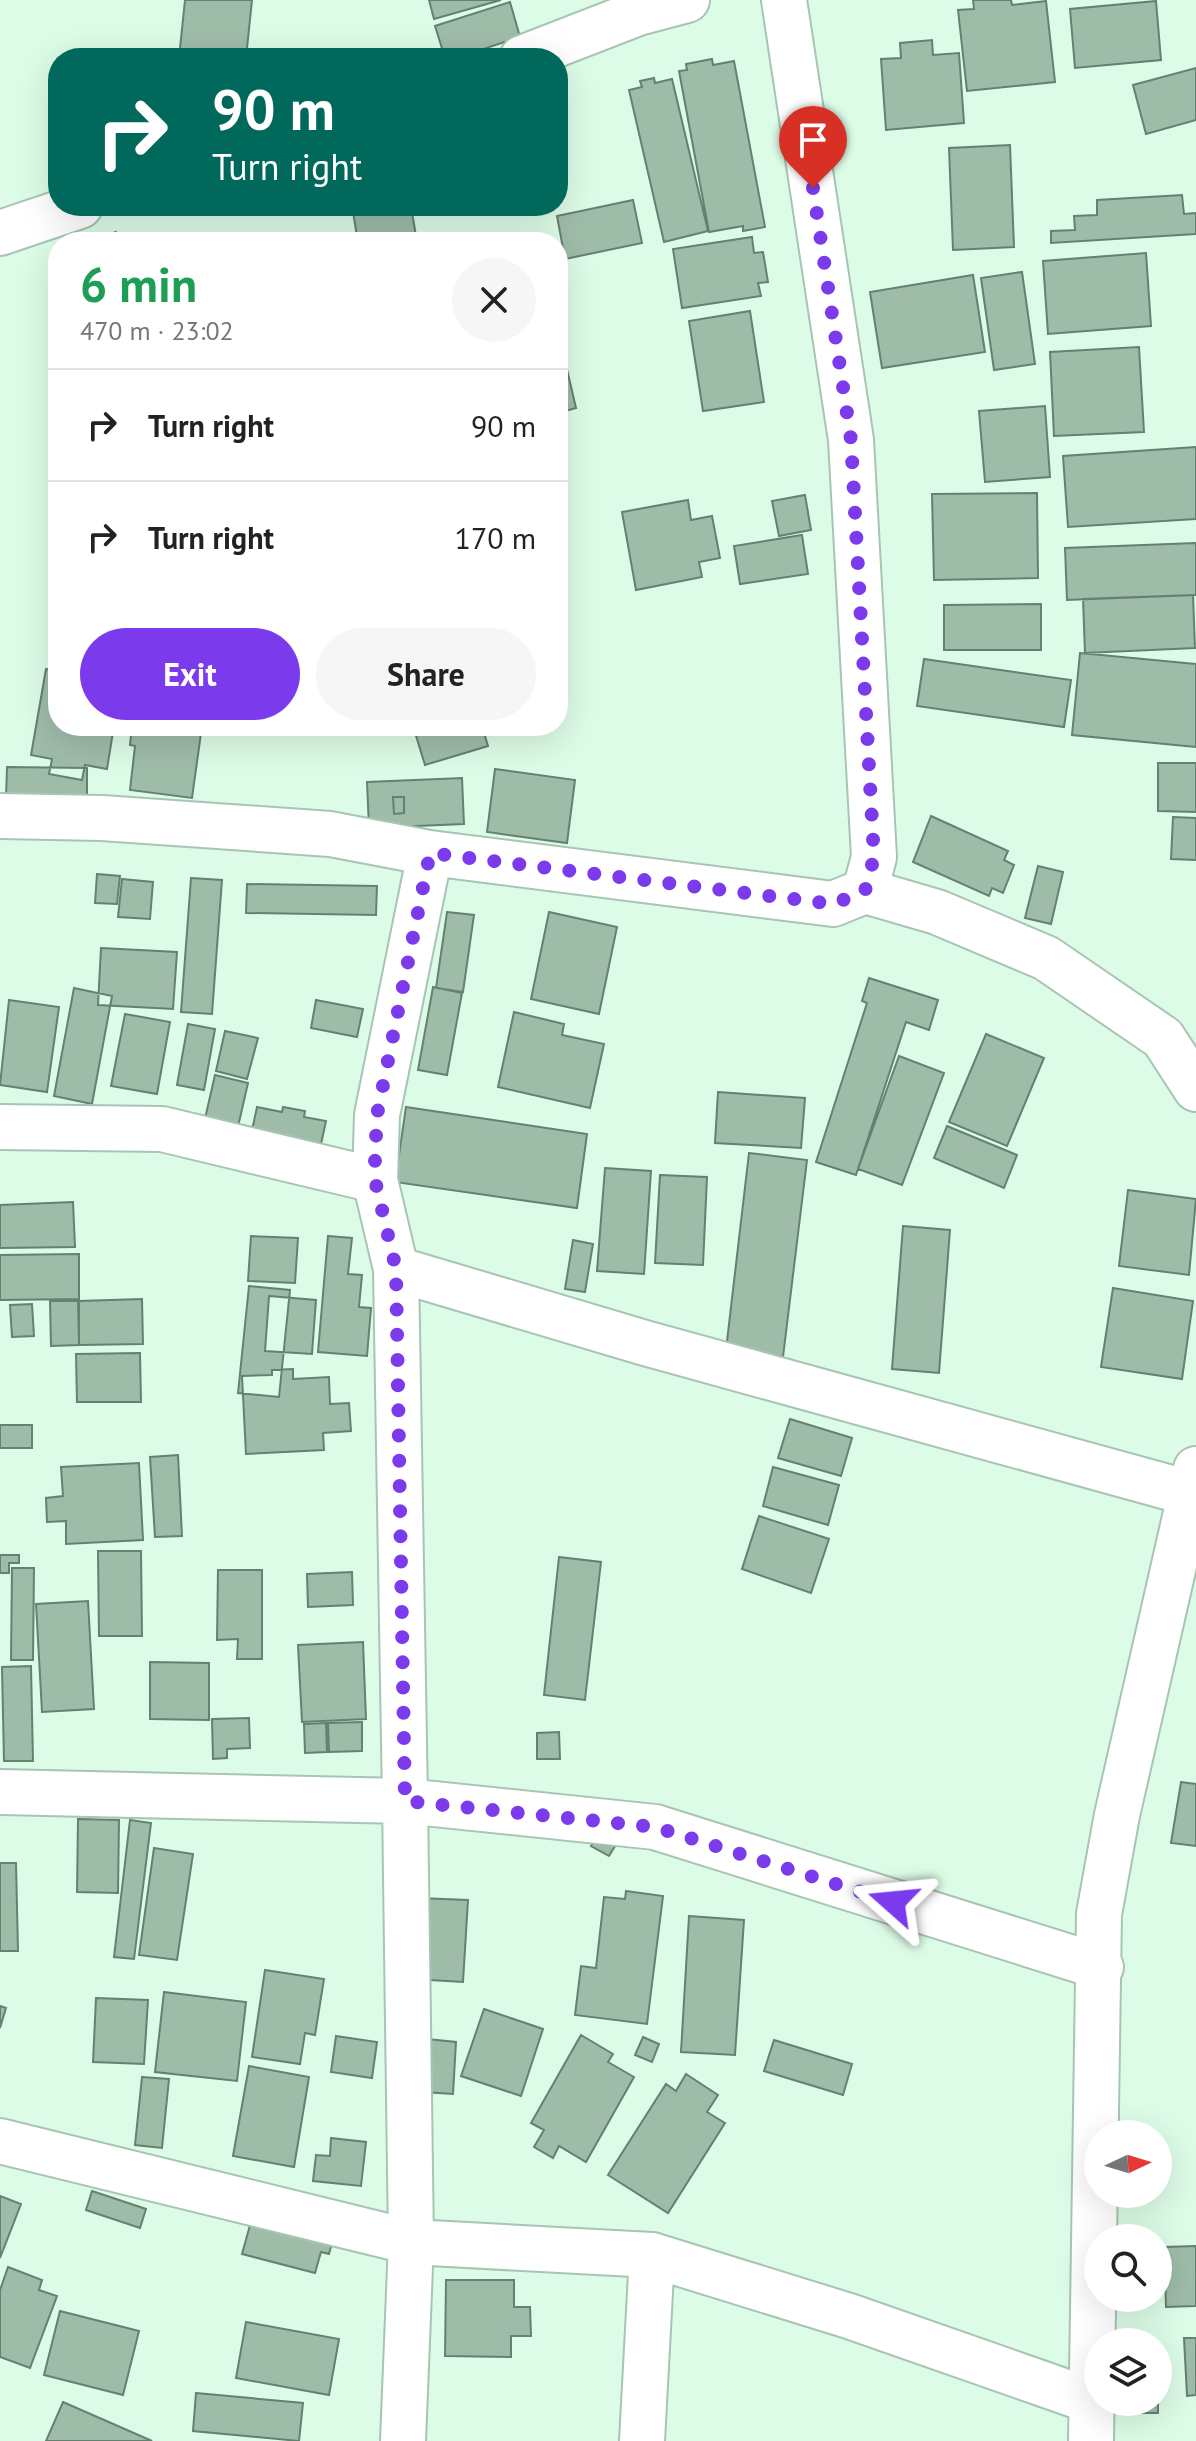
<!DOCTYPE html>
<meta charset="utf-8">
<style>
:root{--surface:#fff;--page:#f6f6f6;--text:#222;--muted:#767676;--line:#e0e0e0;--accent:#7c3aed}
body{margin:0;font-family:"PT Sans",sans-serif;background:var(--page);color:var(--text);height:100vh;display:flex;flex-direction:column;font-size:30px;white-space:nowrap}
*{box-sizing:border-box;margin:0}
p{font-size:26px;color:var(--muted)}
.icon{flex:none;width:44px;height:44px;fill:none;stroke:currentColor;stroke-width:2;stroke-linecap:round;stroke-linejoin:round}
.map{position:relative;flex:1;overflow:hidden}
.sheet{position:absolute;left:48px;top:232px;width:520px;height:504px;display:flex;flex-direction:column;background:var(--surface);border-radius:32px;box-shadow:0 8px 32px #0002}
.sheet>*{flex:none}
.guide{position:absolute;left:48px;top:48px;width:520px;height:168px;border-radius:32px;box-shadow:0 8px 32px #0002;background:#00695c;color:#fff;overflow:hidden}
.needle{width:52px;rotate:86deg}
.tools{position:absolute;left:1084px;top:2120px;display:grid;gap:16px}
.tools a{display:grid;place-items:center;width:88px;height:88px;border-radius:50%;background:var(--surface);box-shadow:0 8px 32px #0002;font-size:40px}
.pin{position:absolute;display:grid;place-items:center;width:68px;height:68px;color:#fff;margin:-82px -34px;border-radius:50% 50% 50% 0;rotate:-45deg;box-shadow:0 0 8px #0007}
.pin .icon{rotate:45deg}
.me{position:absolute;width:88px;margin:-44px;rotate:288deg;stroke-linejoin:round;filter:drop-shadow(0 0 6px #0008)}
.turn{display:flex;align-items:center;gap:28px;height:168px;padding:0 32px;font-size:36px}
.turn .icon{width:104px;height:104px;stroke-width:2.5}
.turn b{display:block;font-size:56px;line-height:68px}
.round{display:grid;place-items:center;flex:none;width:84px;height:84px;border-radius:42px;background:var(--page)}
.headline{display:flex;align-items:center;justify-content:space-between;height:136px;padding:0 32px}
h1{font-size:48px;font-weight:800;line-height:60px;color:#1e9e55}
.cta{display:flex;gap:16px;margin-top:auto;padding:16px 32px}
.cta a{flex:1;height:92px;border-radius:48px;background:var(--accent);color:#fff;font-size:32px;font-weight:800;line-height:92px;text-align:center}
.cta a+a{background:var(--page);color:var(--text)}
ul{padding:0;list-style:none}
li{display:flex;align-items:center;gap:24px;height:112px;padding:0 32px;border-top:2px solid var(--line)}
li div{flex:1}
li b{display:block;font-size:30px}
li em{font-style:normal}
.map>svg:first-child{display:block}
</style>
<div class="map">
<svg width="1196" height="2441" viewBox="0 0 1196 2441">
<rect width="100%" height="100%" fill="#ddfce7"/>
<path fill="#9fbca9" stroke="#65816f" stroke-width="2" fill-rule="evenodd" d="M185 0H252L246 58H179Z
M429 0H501L434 19Z
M973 0H1011L1012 5 1046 1 1055 82 967 91 958 10 974 9Z
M1156 1 1161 60 1075 68 1070 9Z
M510 2 520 37 456 58H445L435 26Z
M932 40 933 55 959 53 964 123 886 130 881 59 901 58 900 43Z
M712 59 713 65 734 61 765 227 743 231V226L709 232 679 71 687 70 686 64Z
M1196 68V120L1146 134 1133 85Z
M654 78 655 83 672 79 708 231 664 242 629 90 642 87 640 81Z
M1010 145 1014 247 953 250 949 148Z
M1182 195 1184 214 1196 213V234L1051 243V231L1075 230 1074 216 1097 215V200Z
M633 200 642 243 565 259 557 216Z
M352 206H411L417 242H358Z
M116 232 119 242H83Z
M752 237 754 253 763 252 768 282 758 283 761 296 682 308 673 249Z
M1146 253 1151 326 1048 334 1043 261Z
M1022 272 1035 364 994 370 981 278Z
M973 275 985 352 882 368 870 292Z
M750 311 764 402 703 411 689 321Z
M558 331 576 408 558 413Z
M1139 347 1144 432 1054 436 1050 352Z
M1045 406 1050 477 985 482 979 411Z
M1196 447V519L1068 527 1063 456Z
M1037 493 1038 578 934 580 932 494Z
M805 495 811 530 779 536 772 501Z
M688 500 691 520 712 516 720 558 699 562 702 577 636 590 622 512Z
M802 535 808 574 740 584 734 546Z
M1196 543V595L1067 600 1065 548Z
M1193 595 1195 648 1085 653 1083 599Z
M1041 604V650H944V605Z
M1080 653 1196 664V747L1072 735Z
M924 659 1071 680 1064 727 917 706Z
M46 669 58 671V726H114L107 769 85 765 82 780 49 774 52 759 31 755Z
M132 726H202L192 798 130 790 135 746 130 745Z
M413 726H482L488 746 425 765Z
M1158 763H1196V812L1158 811Z
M7 767 87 768V800L6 798Z
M495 769 575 780 567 843 487 832Z
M462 778 464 824 369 828 367 782ZM393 797H404V813L394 814Z
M393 797H404V813L394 814Z
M931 816 1008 851 1004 860 1014 865 1003 893 992 888 989 896 913 862Z
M1173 817 1196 818V860L1171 859Z
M1038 866 1063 872 1051 924 1025 918Z
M97 874 120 876 117 904 95 903Z
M191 878 222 880 212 1014 181 1012Z
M122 879 153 882 150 919 118 917Z
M247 884 377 886 376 915 246 913Z
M447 912 474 915 463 992 436 988Z
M549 912 617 927 599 1014 531 999Z
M101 948 177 952 173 1009 98 1005Z
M869 978 938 1000 929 1030 906 1022 856 1175 816 1162 867 1003 862 1001Z
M433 987 462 993 447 1075 418 1070Z
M74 988 112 996 92 1104 54 1096Z
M9 1000 59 1007 47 1092 0 1085Z
M316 1000 363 1009 357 1037 311 1028Z
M514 1012 564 1024 562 1035 604 1044 590 1108 498 1087Z
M125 1014 170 1022 157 1094 111 1086Z
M188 1024 215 1029 204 1090 177 1085Z
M225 1031 258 1038 247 1079 216 1071Z
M986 1034 1044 1058 1007 1146 949 1122Z
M899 1056 944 1073 902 1185 858 1169Z
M215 1075 248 1083 237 1131 204 1123Z
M718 1092 805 1098 801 1148 715 1143Z
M257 1107 282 1112 283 1107 305 1111 304 1117 326 1121 320 1149 251 1135Z
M406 1107 587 1134 577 1208 395 1182Z
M947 1126 1017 1155 1004 1188 934 1158Z
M749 1153 807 1160 783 1357 726 1350Z
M605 1168 651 1171 644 1274 597 1271Z
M660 1175 707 1177 703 1265 655 1263Z
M1128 1190 1196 1199 1189 1275 1119 1266Z
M73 1202 75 1247 0 1248V1205Z
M903 1226 950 1230 939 1373 892 1369Z
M251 1236 298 1238 295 1283 248 1281Z
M328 1236 352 1238 348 1274 362 1275 359 1307 371 1308 367 1356 318 1352Z
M573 1240 593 1244 585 1292 565 1289Z
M79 1254V1299L0 1300V1255Z
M249 1286 290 1290 279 1397 238 1393Z
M1113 1288 1193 1301 1182 1379 1101 1367Z
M269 1296 316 1300 312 1354 265 1351Z
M142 1299 143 1344 79 1345V1301Z
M50 1301H78L79 1345 51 1346Z
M32 1304 34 1336 12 1337 10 1305Z
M140 1353 141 1402H77L76 1354Z
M293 1369V1379L329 1377 330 1404 349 1403 351 1431 323 1433 324 1450 246 1454 242 1376 272 1375V1370Z
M790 1419 852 1438 841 1476 778 1458Z
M0 1425H32V1448H0Z
M178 1455 182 1536 155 1537 150 1457Z
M139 1463 143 1540 66 1544V1521L47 1522 46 1498 63 1496 61 1467Z
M773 1467 839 1485 828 1525 763 1506Z
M759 1516 829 1539 811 1593 742 1569Z
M98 1551H141L142 1636H99Z
M0 1555H19V1563H9V1573H0Z
M559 1557 601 1562 585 1700 544 1695Z
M12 1568H34L33 1660H11Z
M218 1570H262V1659H237L238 1639 217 1640Z
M352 1572 353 1605 308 1607 307 1574Z
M88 1601 94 1709 42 1712 36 1604Z
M363 1642 366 1719 302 1722 298 1645Z
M150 1662 209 1663V1720L150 1719Z
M31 1666 33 1761H4L2 1667Z
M249 1718 250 1748 227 1749V1758L213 1759 212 1719Z
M362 1722V1751L329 1752 328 1723Z
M326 1723 327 1752 305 1753 304 1724Z
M559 1732 560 1759H537V1733Z
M1181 1782 1196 1784V1846L1171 1843Z
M78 1819 119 1820 118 1893 77 1892Z
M130 1820 151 1823 134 1959 114 1957Z
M597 1833 617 1843 609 1856 591 1846Z
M154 1848 193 1854 177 1960 139 1955Z
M0 1863H16L18 1951H0Z
M626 1891 663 1896 647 2024 575 2015 581 1966 596 1968 604 1897 625 1899Z
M418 1898 468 1900 463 1982 413 1979Z
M689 1916 744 1920 735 2055 681 2052Z
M265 1970 324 1979 315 2035 305 2033 300 2064 252 2057Z
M164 1992 246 2002 237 2081 155 2072Z
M96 1998 148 2000 144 2064 93 2062Z
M0 2006 6 2008 0 2028Z
M484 2009 543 2029 521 2096 461 2076Z
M581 2035 613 2054 608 2062 634 2077 586 2162 559 2146 553 2158 534 2147 544 2130 531 2123Z
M336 2036 377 2042 372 2078 331 2072Z
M643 2037 659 2044 652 2062 635 2055Z
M427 2039 456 2042 453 2094 422 2092Z
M774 2040 852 2064 843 2095 764 2071Z
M249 2066 309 2077 294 2167 233 2156Z
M686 2074 718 2095 707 2112 725 2123 668 2213 608 2175 666 2084 676 2091Z
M142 2077 169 2079 162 2148 135 2145Z
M331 2138 366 2142 361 2186 313 2181 316 2155 330 2156Z
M92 2191 146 2209 140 2228 86 2210Z
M0 2196 21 2204 0 2258Z
M252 2218 333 2239 329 2254 321 2252 315 2273 242 2254Z
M1196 2246V2306L1166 2307 1164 2247Z
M8 2267 42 2280 39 2290 57 2296 30 2368 0 2357V2290Z
M446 2280H514V2307H530L531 2336H511V2357L445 2356Z
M60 2311 139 2331 123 2395 44 2375Z
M246 2322 339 2339 329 2395 236 2378Z
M1184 2338H1196V2395L1187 2396Z
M196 2393 303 2403 299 2441 193 2431Z
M63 2402 152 2441H46Z
M1129 2402H1158V2413H1130Z"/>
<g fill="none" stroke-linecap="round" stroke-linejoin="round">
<g stroke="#a7c5b2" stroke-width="48">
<path id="minor" d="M522 58 638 13 687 0
M0 233 80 206
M0 816 102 818 330 834 430 853 833 904 865 891 874 857 851 440 784 0
M865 891 937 912 1046 958 1163 1038 1196 1089
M0 1127 162 1129 375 1180 377 1115 430 853
M375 1180 396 1269 405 1801 655 1827 1101 1967
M396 1269 645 1343 1189 1493
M0 1792 405 1801 411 2242 403 2441
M0 2141 411 2242 652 2255 849 2316 1089 2400
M642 2441 652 2255
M1091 2441 1099 1914 1117 1815 1196 1469"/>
</g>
<use href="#minor" stroke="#fff" stroke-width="44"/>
</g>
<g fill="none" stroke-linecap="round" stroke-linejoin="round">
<path stroke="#7c3aed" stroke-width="14" stroke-dasharray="0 25.2" d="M813 188 851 440 874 857 865 891 833 904 430 853 377 1115 375 1158V1180L396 1269 405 1801 655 1827 893 1902"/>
</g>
</svg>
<div class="tools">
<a><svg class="needle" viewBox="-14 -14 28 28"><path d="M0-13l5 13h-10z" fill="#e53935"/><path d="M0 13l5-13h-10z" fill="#767676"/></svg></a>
<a><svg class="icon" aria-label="search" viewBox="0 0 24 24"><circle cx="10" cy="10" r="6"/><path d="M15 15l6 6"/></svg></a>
<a><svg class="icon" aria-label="layers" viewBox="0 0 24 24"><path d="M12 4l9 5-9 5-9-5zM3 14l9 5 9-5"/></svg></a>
</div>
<div class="pin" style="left:813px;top:188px;background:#d93025"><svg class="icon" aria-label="arrive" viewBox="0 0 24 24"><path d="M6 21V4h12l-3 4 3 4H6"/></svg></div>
<svg class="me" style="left:893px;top:1902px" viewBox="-20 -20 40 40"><path d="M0-17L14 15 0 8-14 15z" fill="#7c3aed" stroke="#fff" stroke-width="4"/></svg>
<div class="guide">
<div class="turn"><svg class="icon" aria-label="right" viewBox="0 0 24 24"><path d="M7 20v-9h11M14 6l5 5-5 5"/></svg><div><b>90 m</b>Turn right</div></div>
</div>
<section class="sheet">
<div class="headline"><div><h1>6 min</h1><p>470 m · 23:02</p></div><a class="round"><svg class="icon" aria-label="close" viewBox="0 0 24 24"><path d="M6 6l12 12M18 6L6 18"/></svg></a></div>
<ul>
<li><svg class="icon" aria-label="right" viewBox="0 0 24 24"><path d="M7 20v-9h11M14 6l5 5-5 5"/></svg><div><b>Turn right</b></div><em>90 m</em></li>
<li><svg class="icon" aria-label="right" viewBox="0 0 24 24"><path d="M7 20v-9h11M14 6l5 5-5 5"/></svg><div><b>Turn right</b></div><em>170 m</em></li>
</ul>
<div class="cta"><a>Exit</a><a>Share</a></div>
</section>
</div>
